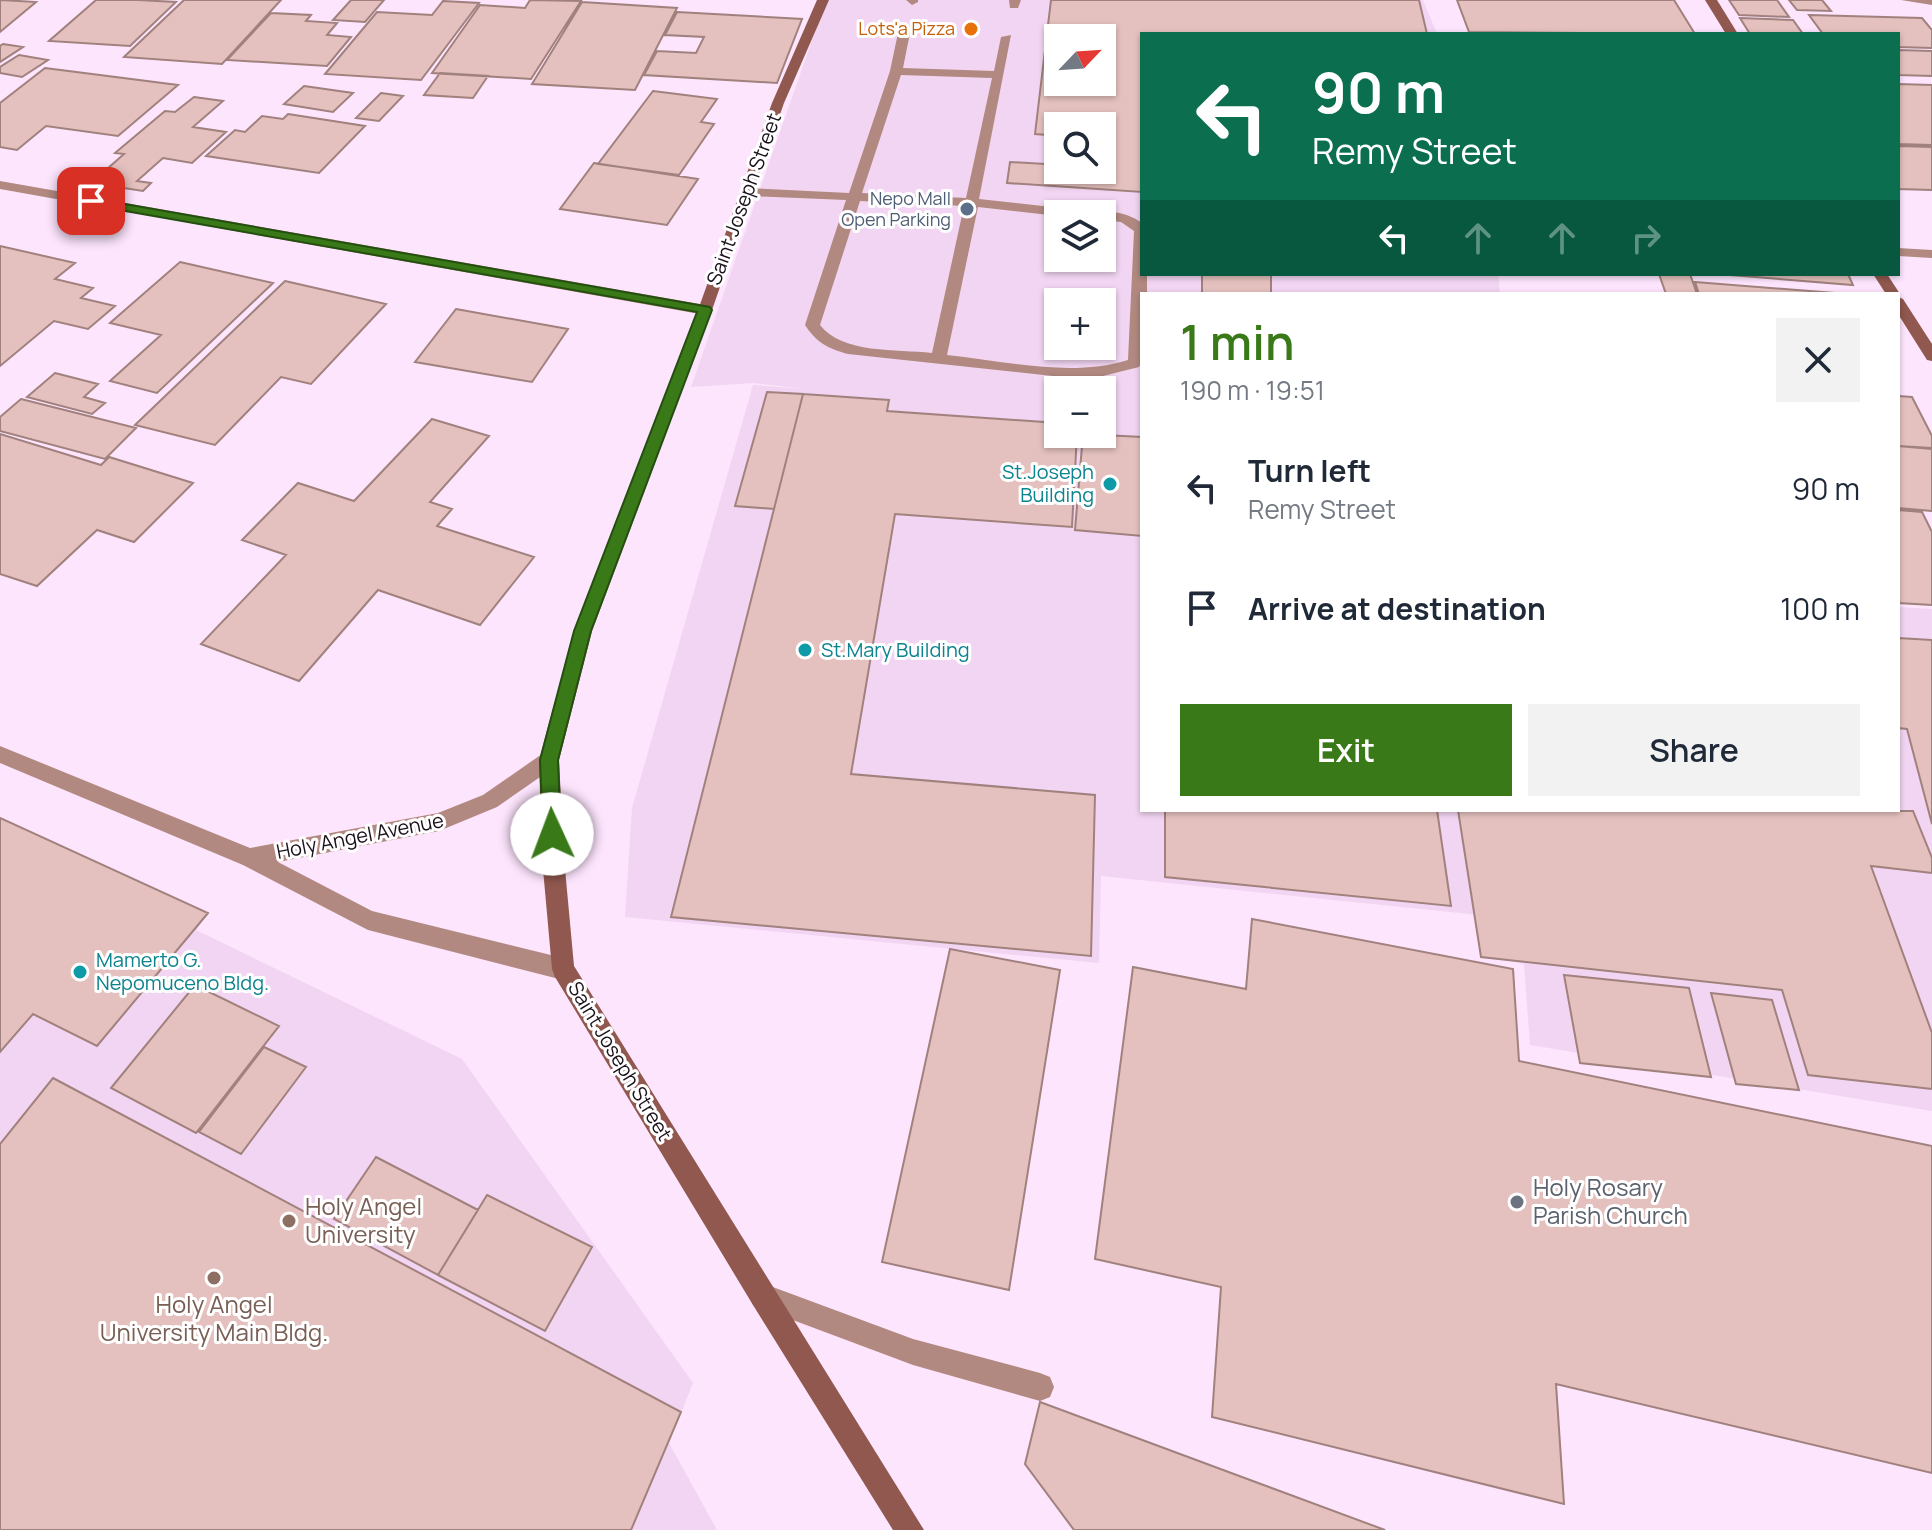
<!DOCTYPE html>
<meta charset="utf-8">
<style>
:root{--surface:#fff;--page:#f2f2f3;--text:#1f2937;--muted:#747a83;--accent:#397918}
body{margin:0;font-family:Manrope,sans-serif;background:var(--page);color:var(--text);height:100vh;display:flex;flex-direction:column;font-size:30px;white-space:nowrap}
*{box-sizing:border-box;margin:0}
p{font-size:26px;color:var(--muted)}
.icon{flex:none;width:44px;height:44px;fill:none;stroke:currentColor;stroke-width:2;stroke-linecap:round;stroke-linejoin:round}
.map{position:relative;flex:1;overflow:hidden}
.side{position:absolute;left:1140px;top:292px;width:760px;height:520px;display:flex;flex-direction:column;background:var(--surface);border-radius:0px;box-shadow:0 2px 6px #0004}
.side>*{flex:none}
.banner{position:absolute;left:1140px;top:32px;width:760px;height:244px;border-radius:0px;box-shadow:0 2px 6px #0004;background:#0b6e4f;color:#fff;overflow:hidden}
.needle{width:52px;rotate:65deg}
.tools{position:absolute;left:1044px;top:24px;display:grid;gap:16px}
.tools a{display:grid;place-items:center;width:72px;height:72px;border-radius:0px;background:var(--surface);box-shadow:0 2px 6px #0004;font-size:40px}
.pin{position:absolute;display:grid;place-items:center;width:68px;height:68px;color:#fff;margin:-34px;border-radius:16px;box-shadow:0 4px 12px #0006}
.me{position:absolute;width:88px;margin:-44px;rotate:358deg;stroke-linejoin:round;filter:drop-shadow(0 0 6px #0008)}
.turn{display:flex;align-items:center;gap:28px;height:168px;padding:0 40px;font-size:36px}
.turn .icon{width:104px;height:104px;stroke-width:2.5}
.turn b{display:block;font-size:56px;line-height:68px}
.lanes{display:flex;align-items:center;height:76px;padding:0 40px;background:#0003;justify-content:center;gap:40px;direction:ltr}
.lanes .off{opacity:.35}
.round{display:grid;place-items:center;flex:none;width:84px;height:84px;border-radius:0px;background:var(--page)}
.summary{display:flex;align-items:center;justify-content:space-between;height:136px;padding:0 40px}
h1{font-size:48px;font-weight:600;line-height:60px;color:var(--accent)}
.button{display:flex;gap:16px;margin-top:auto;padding:16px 40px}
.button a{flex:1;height:92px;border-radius:0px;background:var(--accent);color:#fff;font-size:32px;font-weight:600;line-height:92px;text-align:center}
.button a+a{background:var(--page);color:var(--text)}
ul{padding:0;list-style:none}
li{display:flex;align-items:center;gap:24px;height:120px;padding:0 40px}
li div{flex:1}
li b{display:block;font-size:30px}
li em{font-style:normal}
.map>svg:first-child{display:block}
</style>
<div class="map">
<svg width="1932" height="1530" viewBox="0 0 1932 1530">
<rect width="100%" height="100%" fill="#fde5fd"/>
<path fill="#f2d5f2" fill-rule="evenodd" d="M826 0H1423L1437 34H1142V274H1498L1500 294H1142V810H1898V607L1932 609V1111L1530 1045 1524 964 1488 957 1479 915 1101 876 1099 963 625 917 632 808 753 385 805 389 754 383 691 387ZM1058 38H1102V82H1058ZM1058 126H1102V170H1058ZM1058 214H1102V258H1058ZM1058 302H1102V346H1058ZM1058 390H1102V434H1058Z
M0 818 208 913 196 930 462 1059 693 1383 669 1443 717 1530H0Z"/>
<path fill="#e4c1be" stroke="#a1817d" stroke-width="2" fill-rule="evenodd" d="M0 0H1L36 2 0 32Z
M96 0H138L176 2 130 46 49 41Z
M184 0H281L222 64 124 57Z
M351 0H384L365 22 333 20Z
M530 0 581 1 531 79 432 73 480 5 525 8Z
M1051 0H1419L1427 34H1142V192L1007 183 1010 162 1045 164 1048 135 1035 134ZM1058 38H1102V82H1058ZM1058 126H1102V170H1058Z
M1457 0H1674L1695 34 1469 32Z
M1729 0H1777L1789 17 1739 15Z
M1789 0H1822L1831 11 1797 10Z
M443 1 479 3 421 80 325 74 377 12 432 15Z
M582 2 677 8 635 90 532 84Z
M677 12 802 19 777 83 644 75 657 51 696 53 704 37 665 35Z
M271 13 311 15 306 21 337 23 327 35 351 37 327 66 227 60Z
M1809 15 1922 18 1932 30V48L1898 47V34H1823Z
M1740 18 1793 20 1803 34H1750Z
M3 44 23 47 0 62V46Z
M1898 50 1932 51V76L1898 75Z
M19 55 48 60 22 77 0 73V67Z
M45 68 178 85 118 136 46 126 17 150 0 147V103Z
M440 73 488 76 473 98 424 95Z
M1898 84 1932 85V145L1898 144Z
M304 86 353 93 333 112 284 104Z
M653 91 717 99 701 122 714 124 679 175 598 164Z
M381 93 403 96 379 121 356 118Z
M194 97 223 101 193 127 226 132 192 163 163 158 137 181 151 183 143 191 91 183 124 154 115 153 165 111 175 112Z
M288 114 365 126 319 173 206 156 235 130 245 132 262 116 283 119Z
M1898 146 1932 147V190L1898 189Z
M594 163 698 179 667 225 560 209Z
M0 246 75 263 55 279 93 288 81 298 115 306 88 329 54 321 0 366Z
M180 262 273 283 157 393 110 381 161 335 110 323Z
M1202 274H1271V294H1202Z
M1659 274H1690L1697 294H1666Z
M1717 274H1848L1853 285Z
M285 281 386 304 311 384 281 377 215 445 135 425Z
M1695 282 1848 294H1699Z
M456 309 568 329 532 382 415 362Z
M55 373 98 384 84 397 105 403 92 414 27 397Z
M767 392 803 394 774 509 735 506Z
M803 394 889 400 887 411 1058 423V434H1077L1072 527 895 514 851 774 1095 795 1091 956 671 917Z
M1898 396 1912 397 1932 436V448L1898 446Z
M21 399 136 428 105 459 0 431V417Z
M432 419 489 436 430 502 452 509 437 526 534 557 480 625 378 590 299 681 201 644 286 555 242 540 298 483 354 501Z
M0 434 101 465 109 457 193 483 134 542 97 530 37 586 0 574Z
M1083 434 1142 437V536L1075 530Z
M1898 446 1932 449V511L1898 508Z
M1898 510 1922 512 1932 532V605L1898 603Z
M1898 638 1932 640V824L1907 729 1898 728Z
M1165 810H1437L1451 906 1165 877Z
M1458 810 1913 811 1932 858V873L1871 866 1932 1033V1089L1808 1075 1782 990 1481 957Z
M0 818 208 913 97 1046 33 1014 0 1052Z
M1252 919 1513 969 1519 1061 1932 1146V1473L1556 1384 1564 1504 1212 1417 1221 1287 1095 1259 1133 967 1246 989Z
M950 949 1060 970 1009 1290 882 1262Z
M1564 975 1689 988 1711 1077 1580 1063Z
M195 985 279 1026 196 1133 111 1088Z
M1711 993 1772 1000 1799 1090 1736 1084Z
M264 1047 306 1067 241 1154 199 1132Z
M53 1078 681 1412 631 1530H0V1144Z
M376 1157 478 1210 438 1275 334 1219Z
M487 1195 592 1247 545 1331 438 1275Z
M1040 1402 1385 1530H1074L1025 1464Z"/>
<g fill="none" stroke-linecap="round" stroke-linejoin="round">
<path fill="#b18981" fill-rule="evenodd" d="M906 0H918V2L912 5Z
M1009 0H1021L1018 8H1010Z
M1901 0H1932V5Z
M904 30 910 33 903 68 994 71 1001 37 1011 35 979 199 1078 210 1085 214 1058 216 978 207 947 355C1005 361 1071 378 1128 360L1134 231 1121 222 1102 220V214H1097C1111 209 1130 214 1142 223V274H1147V294H1142V362L1139 367 1099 377H1062L848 354C827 348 817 343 805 325L846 200 747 196 740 192 747 188 849 193 890 71 898 33ZM901 75 992 78 966 198 862 193ZM860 201 964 206 932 353C897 349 842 354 820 325Z
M1898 248 1932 250V258L1898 256Z
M762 1283 913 1339 1040 1373 1050 1377 1054 1387 1050 1397 1040 1401 913 1365 753 1305 749 1296 753 1287Z"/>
<path fill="#b18981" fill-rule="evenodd" d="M0 181 705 305 712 310 705 315 0 189Z
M0 746 250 848 438 813 483 795 542 754 549 751 556 754 559 760 556 766 497 807 439 831 278 862 372 911 563 958 571 961 574 969 571 977 563 980 368 930 243 865 0 763Z"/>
<path fill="#90584e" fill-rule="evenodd" d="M817 0H829L784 103 712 310 592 631 559 760 564 858 574 966 924 1530H893L753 1305 555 977 552 969 542 858 539 760 574 631 698 310 772 103Z
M1705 0H1717L1738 34H1726Z
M1873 274H1887L1900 294 1898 297V294H1886Z
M1898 297 1903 299 1932 344V361L1927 360 1898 314Z"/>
</g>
<path fill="#397918" stroke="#254f10" stroke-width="2" d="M91 198 710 307 712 310 591 631 558 760 561 834 559 840 552 842 545 840 543 834 540 760 574 631 697 312 86 204 85 201Z"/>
<circle fill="#e8710a" stroke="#fff" stroke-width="3" cx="971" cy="29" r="8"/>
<circle fill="#5c6f8a" stroke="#fff" stroke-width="3" cx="967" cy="209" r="8"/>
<g fill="#0f9aa8" stroke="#fff" stroke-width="3">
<circle cx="1110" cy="484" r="8"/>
<circle cx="805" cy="650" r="8"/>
<circle cx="80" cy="972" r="8"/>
</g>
<circle fill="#6b7280" stroke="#fff" stroke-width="3" cx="1517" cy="1202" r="8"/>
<g fill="#8d6e63" stroke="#fff" stroke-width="3">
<circle cx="289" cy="1221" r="8"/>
<circle cx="214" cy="1278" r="8"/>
</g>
<g text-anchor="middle" stroke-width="6" stroke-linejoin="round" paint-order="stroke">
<g font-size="18" fill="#c56008" stroke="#fff" text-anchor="end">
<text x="955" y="35">Lots'a Pizza</text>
</g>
<g font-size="18" fill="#4e5e75" stroke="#fff" text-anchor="end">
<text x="951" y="205">Nepo Mall<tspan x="951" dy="21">Open Parking</tspan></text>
</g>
<g font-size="20" fill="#191119" stroke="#fff">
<text transform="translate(744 199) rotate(-70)" y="7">Saint Joseph Street</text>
<text transform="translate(360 836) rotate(-11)" y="7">Holy Angel Avenue</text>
<text transform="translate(620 1061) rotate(59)" y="7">Saint Joseph Street</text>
</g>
<g font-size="20" fill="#0d838f" stroke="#fff" text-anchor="start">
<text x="1094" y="479" text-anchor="end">St.Joseph<tspan x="1094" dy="23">Building</tspan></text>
<text x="821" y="657">St.Mary Building</text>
<text x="96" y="967">Mamerto G.<tspan x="96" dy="23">Nepomuceno Bldg.</tspan></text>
</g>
<g font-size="24" fill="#5b616d" stroke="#fff" text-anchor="start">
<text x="1533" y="1196">Holy Rosary<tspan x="1533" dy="28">Parish Church</tspan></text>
</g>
<g font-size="24" fill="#785e54" stroke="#fff" text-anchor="start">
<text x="305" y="1215">Holy Angel<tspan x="305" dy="28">University</tspan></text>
<text x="214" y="1313" text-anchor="middle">Holy Angel<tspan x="214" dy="28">University Main Bldg.</tspan></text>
</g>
</g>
</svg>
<div class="tools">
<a><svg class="needle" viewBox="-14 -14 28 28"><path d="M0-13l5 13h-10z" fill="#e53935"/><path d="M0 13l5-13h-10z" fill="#747a83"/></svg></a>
<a><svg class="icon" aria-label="search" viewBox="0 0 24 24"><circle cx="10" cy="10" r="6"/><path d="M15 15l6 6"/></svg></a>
<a><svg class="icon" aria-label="layers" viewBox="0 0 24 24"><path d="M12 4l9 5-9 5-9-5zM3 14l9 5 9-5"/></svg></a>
<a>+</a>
<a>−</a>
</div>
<div class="pin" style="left:91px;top:201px;background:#d93025"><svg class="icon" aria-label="arrive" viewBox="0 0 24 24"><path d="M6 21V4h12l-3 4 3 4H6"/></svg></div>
<svg class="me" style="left:552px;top:834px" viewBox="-20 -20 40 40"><circle r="19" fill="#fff"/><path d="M0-13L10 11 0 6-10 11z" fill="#397918"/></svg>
<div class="banner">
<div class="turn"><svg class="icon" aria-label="left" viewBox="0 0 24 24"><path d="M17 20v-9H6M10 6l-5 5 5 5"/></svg><div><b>90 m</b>Remy Street</div></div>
<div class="lanes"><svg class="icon" aria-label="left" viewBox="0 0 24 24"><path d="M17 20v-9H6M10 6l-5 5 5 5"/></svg><svg class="icon off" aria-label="ahead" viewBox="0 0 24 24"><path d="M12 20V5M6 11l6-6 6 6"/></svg><svg class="icon off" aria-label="ahead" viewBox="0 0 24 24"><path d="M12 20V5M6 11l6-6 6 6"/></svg><svg class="icon off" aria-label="right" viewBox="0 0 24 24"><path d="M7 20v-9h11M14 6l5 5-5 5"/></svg></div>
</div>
<section class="side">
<div class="summary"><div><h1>1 min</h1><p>190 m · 19:51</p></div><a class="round"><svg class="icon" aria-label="close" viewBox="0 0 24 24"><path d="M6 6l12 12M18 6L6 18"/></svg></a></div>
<ul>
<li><svg class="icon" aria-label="left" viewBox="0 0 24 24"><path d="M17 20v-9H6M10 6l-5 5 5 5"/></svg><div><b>Turn left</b><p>Remy Street</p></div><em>90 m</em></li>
<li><svg class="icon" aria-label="arrive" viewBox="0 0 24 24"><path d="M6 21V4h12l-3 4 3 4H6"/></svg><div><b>Arrive at destination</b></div><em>100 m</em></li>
</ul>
<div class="button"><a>Exit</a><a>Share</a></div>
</section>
</div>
